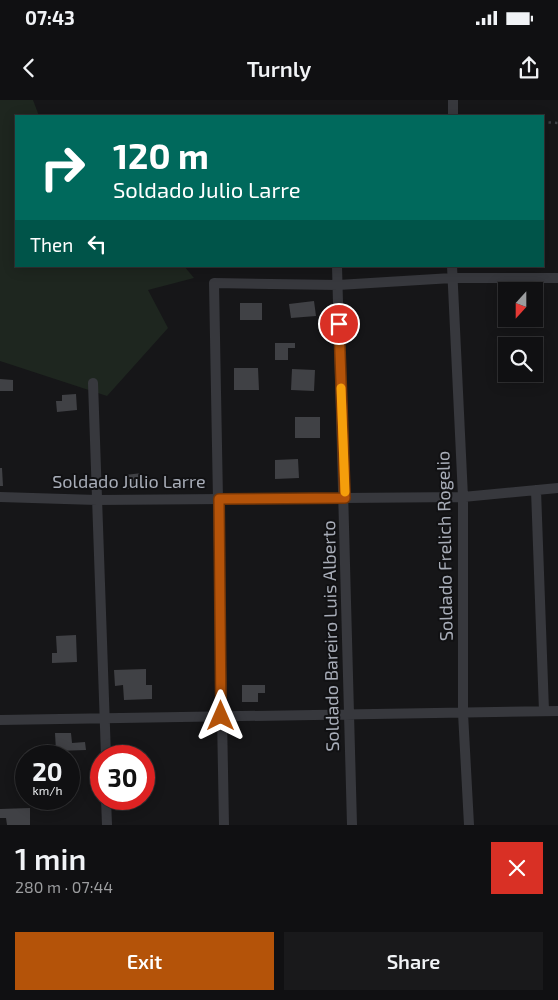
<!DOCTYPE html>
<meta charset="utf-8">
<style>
:root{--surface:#101012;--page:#19191b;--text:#f1f3f6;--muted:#9c9d9f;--line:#303032;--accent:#b45309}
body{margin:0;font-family:"Exo 2",sans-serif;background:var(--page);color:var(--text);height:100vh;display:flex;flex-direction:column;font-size:19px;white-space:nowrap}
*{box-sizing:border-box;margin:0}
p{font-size:16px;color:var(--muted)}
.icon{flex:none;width:28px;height:28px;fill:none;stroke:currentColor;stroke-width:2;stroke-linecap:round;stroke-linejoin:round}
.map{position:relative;height:725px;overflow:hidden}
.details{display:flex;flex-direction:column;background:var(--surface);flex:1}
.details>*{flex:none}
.banner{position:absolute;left:15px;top:15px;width:529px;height:152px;border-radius:0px;box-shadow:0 2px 12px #0003,0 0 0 1px var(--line);background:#00695c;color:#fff;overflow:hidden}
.needle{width:32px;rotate:201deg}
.controls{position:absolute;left:498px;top:182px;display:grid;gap:10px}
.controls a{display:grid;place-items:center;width:45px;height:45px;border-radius:0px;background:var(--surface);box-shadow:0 2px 12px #0003,0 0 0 1px var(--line);font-size:25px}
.speed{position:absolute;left:15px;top:645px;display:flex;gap:10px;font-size:25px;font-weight:700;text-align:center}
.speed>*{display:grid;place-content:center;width:65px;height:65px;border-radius:50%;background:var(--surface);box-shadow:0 2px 12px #0003,0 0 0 1px var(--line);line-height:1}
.speed small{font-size:12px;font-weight:400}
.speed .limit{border:8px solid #d22;background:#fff;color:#111}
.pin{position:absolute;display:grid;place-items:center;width:42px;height:42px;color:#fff;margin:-21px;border:2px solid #fff;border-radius:50%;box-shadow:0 1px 5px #0007}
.me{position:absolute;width:55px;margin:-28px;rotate:0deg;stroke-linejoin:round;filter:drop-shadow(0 0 4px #0008)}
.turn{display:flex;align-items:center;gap:18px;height:105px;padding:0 15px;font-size:22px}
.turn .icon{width:65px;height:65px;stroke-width:2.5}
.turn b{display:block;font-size:35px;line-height:42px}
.then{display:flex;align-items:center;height:48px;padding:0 15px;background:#0003;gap:10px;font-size:19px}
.round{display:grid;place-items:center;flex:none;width:52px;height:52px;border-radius:0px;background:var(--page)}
.overview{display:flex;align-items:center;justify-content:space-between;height:85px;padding:0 15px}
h1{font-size:30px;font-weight:600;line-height:38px}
.primary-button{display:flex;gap:10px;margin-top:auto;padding:10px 15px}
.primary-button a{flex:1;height:58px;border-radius:0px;background:var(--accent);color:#fff;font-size:20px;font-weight:600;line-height:58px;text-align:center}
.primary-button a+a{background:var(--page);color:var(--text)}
.status{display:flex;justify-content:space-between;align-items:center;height:35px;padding:0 25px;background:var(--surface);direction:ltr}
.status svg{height:14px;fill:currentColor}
header{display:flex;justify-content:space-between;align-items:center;height:65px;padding:0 15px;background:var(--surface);font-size:22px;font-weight:600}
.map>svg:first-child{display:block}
</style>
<div class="status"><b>07:43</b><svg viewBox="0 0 49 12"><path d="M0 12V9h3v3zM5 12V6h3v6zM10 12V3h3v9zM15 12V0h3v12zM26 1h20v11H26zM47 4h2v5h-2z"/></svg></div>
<header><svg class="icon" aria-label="back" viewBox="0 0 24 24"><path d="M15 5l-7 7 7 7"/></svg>Turnly<svg class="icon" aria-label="share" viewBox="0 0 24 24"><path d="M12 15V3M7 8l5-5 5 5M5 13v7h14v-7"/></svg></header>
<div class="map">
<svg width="558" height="725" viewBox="0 0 558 725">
<rect width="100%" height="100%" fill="#161618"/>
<path fill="#1e261f" d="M0 0H33L39 16H16V166H184L194 178 148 190 168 228 107 296 0 261Z"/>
<path fill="#404145" d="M314 201 316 216 291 218 289 204Z
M240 203H262V220H240Z
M275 243H295V248H288V260H275Z
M234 268H258L259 290H234Z
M292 269 315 270 314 291 291 290Z
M0 279 13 280V291H0Z
M76 294 77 310 57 312 56 301H62V295Z
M295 317H320V338H295Z
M298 359 299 378 275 379V360Z
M0 368H2L3 386H0Z
M142 373 144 386 127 389 125 375Z
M76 535 77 562 52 563V553H57L56 536Z
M146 569V585H152V599L124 600 123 585 115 586 114 570Z
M242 585H265V593H258V602H242Z
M55 633H71L72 643 85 642 86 650 56 651Z
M30 708V725H7L6 718H0V709Z"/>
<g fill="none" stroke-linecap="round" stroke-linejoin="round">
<path stroke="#3d3f44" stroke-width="2.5" stroke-dasharray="2.5 4" stroke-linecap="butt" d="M542 22 558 23"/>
<path stroke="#37383d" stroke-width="10" d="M453 16V0
M337 166 352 725
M452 166 463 397V613L469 725
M93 283 106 656
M536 390 544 611
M0 397 97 400 463 397 558 388
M0 620 558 611
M106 699 107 725
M224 725 214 183 338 185 452 178H558"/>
</g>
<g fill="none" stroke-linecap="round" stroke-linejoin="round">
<g stroke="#753606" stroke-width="12">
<path id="route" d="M221 616 219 399 345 398 339 224"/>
</g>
<use href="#route" stroke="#b45309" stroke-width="9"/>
<path stroke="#f59e0b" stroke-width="9" d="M341 288 345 392"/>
</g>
<g text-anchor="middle" stroke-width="4" stroke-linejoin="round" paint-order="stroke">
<g font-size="18" fill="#a8adb8" stroke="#111113">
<text x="129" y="388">Soldado Julio Larre</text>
<text transform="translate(445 446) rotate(-91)" y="6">Soldado Frelich Rogelio</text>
<text transform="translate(331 536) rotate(-91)" y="6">Soldado Bareiro Luis Alberto</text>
</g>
</g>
</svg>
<div class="controls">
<a><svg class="needle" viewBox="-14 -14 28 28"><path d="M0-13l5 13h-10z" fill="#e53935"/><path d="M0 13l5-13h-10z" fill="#9c9d9f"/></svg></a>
<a><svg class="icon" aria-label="search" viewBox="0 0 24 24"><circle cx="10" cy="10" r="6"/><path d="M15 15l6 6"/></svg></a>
</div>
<div class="speed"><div>20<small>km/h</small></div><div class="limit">30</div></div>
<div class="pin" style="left:339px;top:224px;background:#d93025"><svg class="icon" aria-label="arrive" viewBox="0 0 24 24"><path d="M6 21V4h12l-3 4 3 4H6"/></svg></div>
<svg class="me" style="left:221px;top:616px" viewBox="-20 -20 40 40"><path d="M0-17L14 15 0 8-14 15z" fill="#b45309" stroke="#fff" stroke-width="4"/></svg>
<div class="banner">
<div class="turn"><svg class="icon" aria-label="right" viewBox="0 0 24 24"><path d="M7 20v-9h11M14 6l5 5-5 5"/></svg><div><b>120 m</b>Soldado Julio Larre</div></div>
<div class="then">Then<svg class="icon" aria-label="left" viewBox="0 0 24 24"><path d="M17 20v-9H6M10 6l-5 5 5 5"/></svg></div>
</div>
</div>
<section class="details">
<div class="overview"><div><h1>1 min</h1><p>280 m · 07:44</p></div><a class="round" style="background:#d93025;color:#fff"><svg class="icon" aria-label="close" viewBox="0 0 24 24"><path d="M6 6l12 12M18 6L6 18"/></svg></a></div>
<div class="primary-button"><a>Exit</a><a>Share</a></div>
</section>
